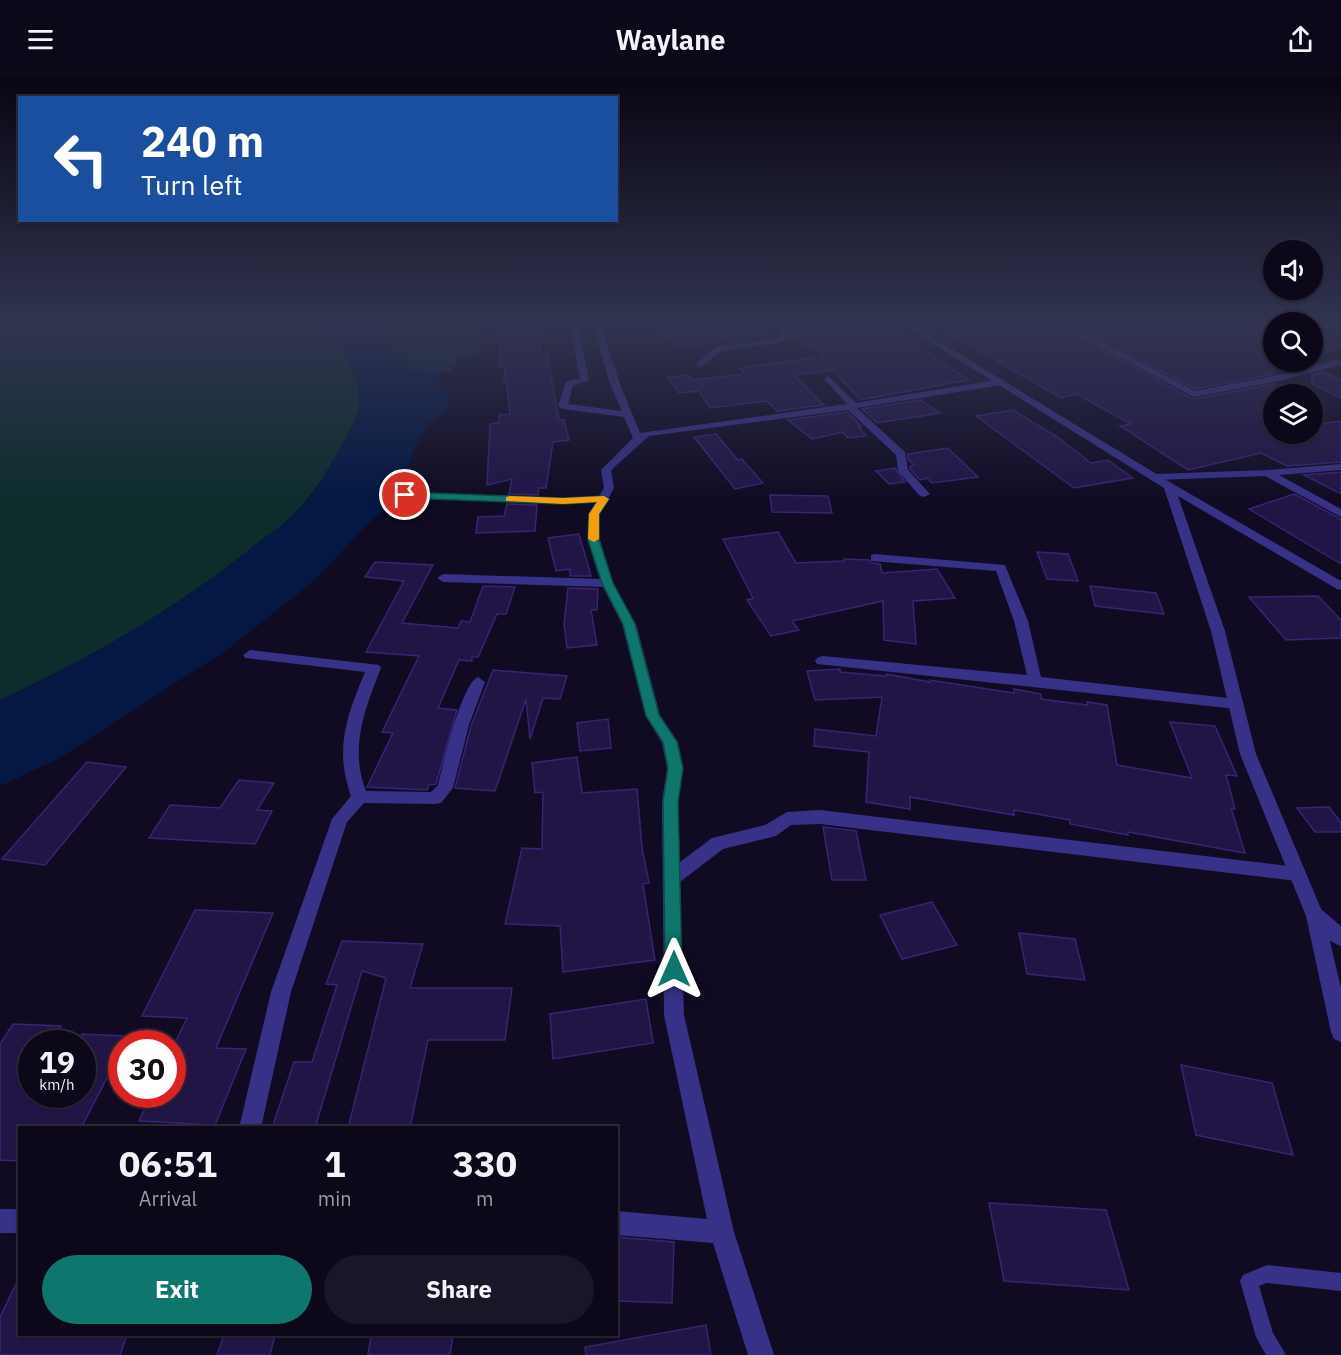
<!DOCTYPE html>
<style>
:root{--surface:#0c081a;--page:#1a1627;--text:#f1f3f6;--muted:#9a9aa2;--line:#2c2939;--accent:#0f766e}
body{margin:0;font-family:"IBM Plex Sans",sans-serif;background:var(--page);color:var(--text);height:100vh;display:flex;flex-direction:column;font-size:22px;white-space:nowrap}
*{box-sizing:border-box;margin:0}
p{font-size:20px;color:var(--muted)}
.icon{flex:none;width:33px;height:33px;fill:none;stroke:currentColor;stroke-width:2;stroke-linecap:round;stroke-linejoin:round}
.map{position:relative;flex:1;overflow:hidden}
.side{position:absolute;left:18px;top:1048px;width:600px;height:210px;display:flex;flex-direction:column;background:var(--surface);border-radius:0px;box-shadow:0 2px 4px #0004,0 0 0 2px var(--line)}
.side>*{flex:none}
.guide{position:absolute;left:18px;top:18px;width:600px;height:126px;border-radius:0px;box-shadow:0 2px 4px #0004,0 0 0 2px var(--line);background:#1a4fa0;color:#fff;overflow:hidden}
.fabs{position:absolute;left:1263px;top:162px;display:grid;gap:12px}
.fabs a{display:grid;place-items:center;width:60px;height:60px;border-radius:50%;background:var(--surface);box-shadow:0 2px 4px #0004,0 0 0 2px var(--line);font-size:30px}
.speed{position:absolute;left:18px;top:952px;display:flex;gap:12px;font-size:30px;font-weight:700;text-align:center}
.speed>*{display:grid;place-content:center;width:78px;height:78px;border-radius:50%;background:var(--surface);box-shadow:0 2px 4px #0004,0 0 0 2px var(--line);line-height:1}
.speed small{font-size:15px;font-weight:400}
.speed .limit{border:9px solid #d22;background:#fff;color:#111}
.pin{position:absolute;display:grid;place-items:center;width:51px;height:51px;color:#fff;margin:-26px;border:3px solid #fff;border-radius:50%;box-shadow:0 2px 6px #0007}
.me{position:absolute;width:66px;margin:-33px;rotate:0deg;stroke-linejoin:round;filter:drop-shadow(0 0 4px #0008)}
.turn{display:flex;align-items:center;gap:21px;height:126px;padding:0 24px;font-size:27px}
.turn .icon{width:78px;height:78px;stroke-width:2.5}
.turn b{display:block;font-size:42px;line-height:51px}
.eta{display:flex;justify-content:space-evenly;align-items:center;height:102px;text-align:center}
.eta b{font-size:36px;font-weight:800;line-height:42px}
.action{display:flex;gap:12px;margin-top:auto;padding:12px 24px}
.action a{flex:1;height:69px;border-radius:36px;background:var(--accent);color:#fff;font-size:24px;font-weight:800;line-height:69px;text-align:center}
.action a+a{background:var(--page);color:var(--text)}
header{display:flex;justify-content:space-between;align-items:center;height:78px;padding:0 24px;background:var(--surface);font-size:27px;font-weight:800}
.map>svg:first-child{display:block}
</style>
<header><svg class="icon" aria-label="menu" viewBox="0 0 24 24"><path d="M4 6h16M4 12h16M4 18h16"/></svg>Waylane<svg class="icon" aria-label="share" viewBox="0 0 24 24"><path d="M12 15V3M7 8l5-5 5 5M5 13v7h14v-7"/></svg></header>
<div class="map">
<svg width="1341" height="1277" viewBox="0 0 1341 1277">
<rect width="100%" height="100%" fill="#100b23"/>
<path fill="#0d2d2d" d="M0 244H313C339 265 362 293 359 329 357 343 345 361 338 374 326 395 313 417 296 434 283 448 265 459 250 471 174 532 89 581 0 622Z
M368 244H473L484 264 477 275 458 280 452 294 410 291 400 277Z"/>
<path fill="#041843" d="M313 244H368L400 277 410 291 441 293 437 307 448 316 447 333 428 347 413 373 398 418 363 451 315 502 228 571 58 681 0 708V622C89 581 174 532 250 471 265 459 283 448 296 434 313 417 326 395 338 374 345 361 357 343 359 329 362 293 339 264 313 244Z"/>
<path fill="#211546" stroke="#372474" stroke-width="1.5" d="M502 244H535V248H539L540 276H547L559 342H564L569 362 553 364 546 410H539L538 417 509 416 512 401 487 407 490 346 499 345V337L510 336 506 304H504L505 288 499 289Z
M643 244H761V254L722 259 725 262 680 269Z
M780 244H851L790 253Z
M972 244H1051L1193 321 1274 306V356H1312V347L1341 343V384L1287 388 1261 375 1188 392 1120 348 1131 346 1077 316 1061 320 944 252Z
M1068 244H1274V296L1195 311Z
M886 246 968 302 860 322 833 292 794 297 824 327 777 333 767 323 710 330 699 313 679 315 668 300 688 297 692 302 745 296 740 290 825 278 799 261Z
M1312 252 1341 263V271L1312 278Z
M1324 294 1341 302V320L1312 306V297Z
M921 322 940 335 877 345 862 331Z
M1013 332 1059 360 1091 385 1108 382 1133 400 1074 410 976 338Z
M847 334 861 348H858L866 358 848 360 843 354 812 361 788 342Z
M716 356 738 382 742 381 763 405 735 411 694 359Z
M948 370 978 399 932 405 927 400 920 402 910 391V388L914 387 908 381V376Z
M895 390 905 404 889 406 876 393Z
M1341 394V416L1304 397Z
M1294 416 1341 441V486L1249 431Z
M770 417 828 418 832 435 772 434Z
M507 426 537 427 535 453 476 455 478 439 504 438Z
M778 454 796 485 844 483V481L869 482 871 485 880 486 882 495 937 491 955 520 913 523 916 566 884 562 883 523 792 543 799 552 771 558 747 522 753 520 723 461Z
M579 456 591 498H570V491L556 493 548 460Z
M1037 474 1068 476 1078 503 1047 501Z
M375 484 433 487 402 545 458 550 461 543 470 544 483 508 515 509 506 536H497L478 579H472V583L459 582 438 630 457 632 436 706 429 707 427 712 367 709 393 655 382 654 419 578 366 574 404 503 365 499Z
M1090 508 1156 515 1164 536 1095 528Z
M568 510 598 511 597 532H591L597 567 567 570 564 546Z
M1318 518 1341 542V560L1286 562 1249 519Z
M840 591V594L886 598V596L930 604V602L1014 615V611L1041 616V621L1088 627 1087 624 1107 627 1117 687 1192 700 1170 644 1215 648 1237 698 1226 697 1235 731 1231 730 1245 775 1128 754V757L1070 746V742L1014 732V737L910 719V731L866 724 869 674 814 668 815 651 876 658 882 619 815 622 807 593Z
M493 592 567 598 560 621 543 620 530 661 526 621 495 713 455 710 471 648Z
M608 641 611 670 580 673 577 645Z
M577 679 582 715 637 711 642 770 649 805 643 806 655 882 563 894 560 848 505 846 522 770 542 771 543 714 535 715 532 685Z
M87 684 126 689 45 787 2 781Z
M239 702 274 705 257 732 272 733 255 766 149 760 170 727 220 730Z
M1329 729 1341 745V754H1315L1297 730Z
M823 749 856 753 866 802H832Z
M932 824 957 867 902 881 880 837Z
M195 832 273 835 216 970 246 971 215 1047 139 1043 151 1017H172V971L187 940 142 938Z
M1019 855 1075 861 1085 902 1027 896Z
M342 863 423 866 410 910H512L505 962H428L410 1050H348L386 900 362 893 315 1050H272L294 984H312L337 907 326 906Z
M646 921 653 965 553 981 550 936Z
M13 946 61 948 51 966H32V1017H82V956L128 958 124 966H122V971L81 1050H20V1083L0 1082V966Z
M1181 987 1272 1005 1293 1077 1196 1057Z
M989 1125 1106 1132 1129 1212 1004 1203Z
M616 1159 674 1164 672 1225 616 1223Z
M20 1198V1257H127L120 1277H0V1239Z
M706 1247 711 1277H586L585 1269Z
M224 1257H275L270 1277H217Z
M371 1257H453L450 1277H368Z"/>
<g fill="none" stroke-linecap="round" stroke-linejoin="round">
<path fill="#373187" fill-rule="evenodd" d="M1267 1187 1341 1195V1213L1267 1205 1259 1208 1273 1255 1286 1277H1266L1256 1259 1240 1203 1243 1197Z"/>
<path fill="#373187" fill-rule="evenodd" d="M569 244H577L589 302 573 308 568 326 622 333 610 306 592 244H600L620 306 640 355 847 326 824 301 828 298 856 325 1002 301 1007 304 1002 307 857 330 905 374 908 392 930 416 924 419 920 418 898 393 896 377 848 332 649 358 611 392 614 410 600 436V462L613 505 636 546 660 637 678 664 683 690 678 724 680 784 712 760 765 747 787 734 820 732 1297 789 1303 791 1306 796 1303 801 1297 803 820 746 791 747 776 758 723 771 680 804 684 937 734 1154 774 1277H748L713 1165 616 1157V1133L707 1141 664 937 662 724 667 690 662 665 646 638 622 546 603 509 443 504 437 500 443 496 600 501C592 476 581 449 595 425L563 426 405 420 399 417 405 414 563 420 599 418 604 410 601 392 633 360 624 339 563 331 558 328 566 304 580 300Z
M769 244H777L789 255 866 244H886L789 260 778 265 721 273 701 289 694 287 716 269 776 261 782 257Z
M953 244H970L916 255 912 253Z
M1053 244H1063L1195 313 1278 297 1341 281V287L1278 303 1194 319Z
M1321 244H1332L1341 247V252Z
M1341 386V392L1279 397 1341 431V439L1265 398 1156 402 1151 399 1156 396 1267 392Z
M875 476 1005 487 1028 543 1041 599 1237 621 1244 626 1237 631 817 586 815 583 817 580 822 578 1027 597 1014 543 996 493 871 483V477Z
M250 572 379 587 381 590C365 630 349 670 366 713L431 714 438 707C442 689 462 604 478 599L485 604 469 647 453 710 441 725 435 726 364 725 347 744 291 914 261 1050H239L271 914 332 741 351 718C334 671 347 637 365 594L245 580 243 577Z
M1315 830 1322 832 1341 848V868C1329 864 1311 850 1306 838L1308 832Z
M0 1131H20V1155H0Z"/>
<path fill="#373187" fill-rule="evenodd" d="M898 244H907L1173 406 1341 503V512L1337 511 1178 418 1225 553 1256 676 1324 838 1341 910V964L1334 961 1331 954 1306 838 1240 676 1211 553 1164 410Z"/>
</g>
<linearGradient id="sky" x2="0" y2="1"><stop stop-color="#090613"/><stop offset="0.58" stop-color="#313450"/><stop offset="1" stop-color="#313450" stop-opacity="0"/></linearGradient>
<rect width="1341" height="423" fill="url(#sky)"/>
<path fill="#0f766e" stroke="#0a4d48" stroke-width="1.5" d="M402 414 563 420 604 418 609 421 599 436V462L613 505 635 546 659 637 677 664 683 690 678 724 682 891 680 897 674 899 667 897 665 891 663 724 668 690 663 664 646 638 623 546 602 505 588 462 589 436 597 424 563 426 405 420 402 419Z"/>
<path fill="#f59e0b" d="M510 418 563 420 604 418 609 421 599 436V461L594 464 588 461 589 436 597 424 563 426 506 423V419Z"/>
</svg>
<div class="fabs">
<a><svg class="icon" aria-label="sound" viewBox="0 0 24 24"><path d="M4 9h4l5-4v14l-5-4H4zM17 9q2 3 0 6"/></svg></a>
<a><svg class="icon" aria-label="search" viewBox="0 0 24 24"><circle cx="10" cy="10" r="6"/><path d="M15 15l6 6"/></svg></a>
<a><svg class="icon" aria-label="layers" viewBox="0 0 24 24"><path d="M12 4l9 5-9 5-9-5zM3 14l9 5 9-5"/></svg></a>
</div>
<div class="speed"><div>19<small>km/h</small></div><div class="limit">30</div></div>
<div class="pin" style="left:405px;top:417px;background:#d93025"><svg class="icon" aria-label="arrive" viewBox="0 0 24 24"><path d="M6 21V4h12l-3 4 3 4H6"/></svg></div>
<svg class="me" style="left:674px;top:891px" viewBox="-20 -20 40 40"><path d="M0-17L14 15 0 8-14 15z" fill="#0f766e" stroke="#fff" stroke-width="4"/></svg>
<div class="guide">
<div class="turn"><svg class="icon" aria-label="left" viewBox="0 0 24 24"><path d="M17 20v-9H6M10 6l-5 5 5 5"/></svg><div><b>240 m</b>Turn left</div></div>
</div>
<section class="side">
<div class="eta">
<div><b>06:51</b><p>Arrival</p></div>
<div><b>1</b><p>min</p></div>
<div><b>330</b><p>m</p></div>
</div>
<div class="action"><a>Exit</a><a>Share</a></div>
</section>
</div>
